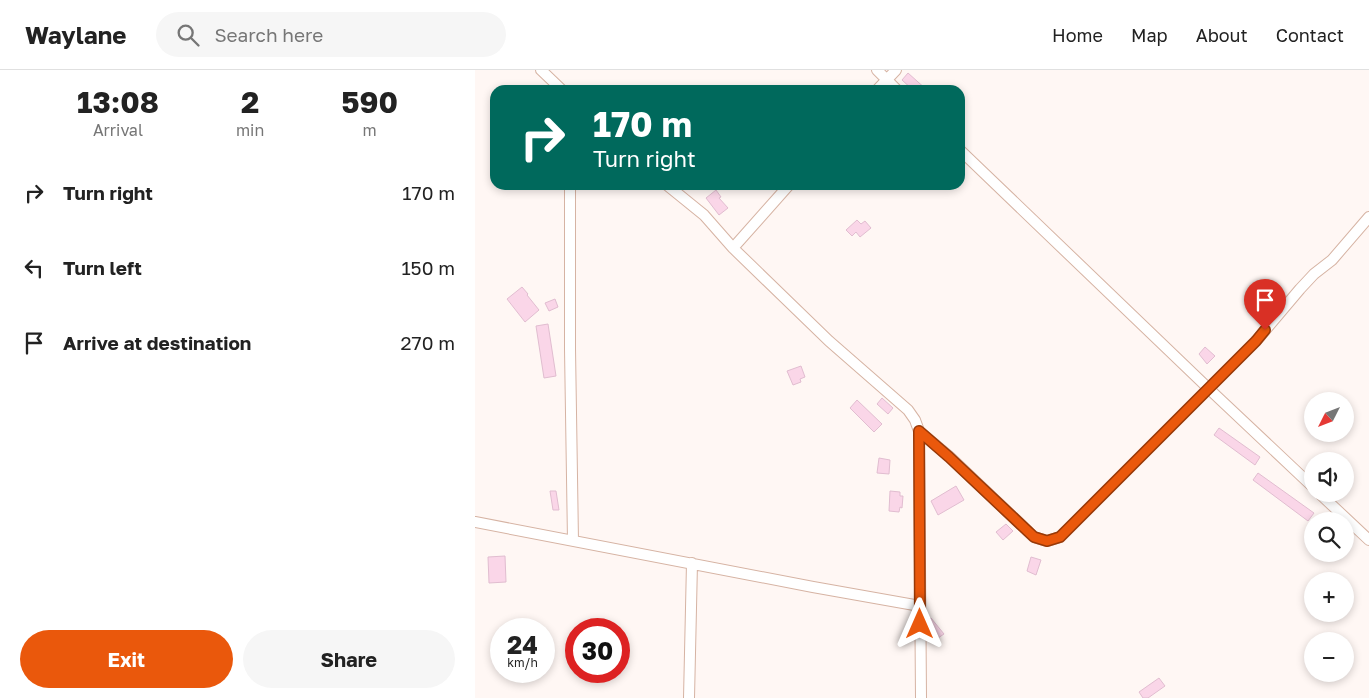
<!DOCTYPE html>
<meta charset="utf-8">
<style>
:root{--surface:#fff;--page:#f6f6f6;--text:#222;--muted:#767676;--line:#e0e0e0;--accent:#ea580c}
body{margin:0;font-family:"Golos Text",sans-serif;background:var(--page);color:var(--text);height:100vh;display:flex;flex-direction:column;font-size:19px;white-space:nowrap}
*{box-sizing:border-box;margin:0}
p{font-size:16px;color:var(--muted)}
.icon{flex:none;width:28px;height:28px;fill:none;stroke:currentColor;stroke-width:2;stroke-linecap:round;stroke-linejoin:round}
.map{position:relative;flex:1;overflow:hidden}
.drawer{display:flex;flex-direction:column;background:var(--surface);width:475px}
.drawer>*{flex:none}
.guide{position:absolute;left:15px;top:15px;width:475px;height:105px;border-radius:15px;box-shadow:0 2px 8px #0003;background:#00695c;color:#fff;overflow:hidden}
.needle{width:32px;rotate:228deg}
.controls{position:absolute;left:829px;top:322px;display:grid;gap:10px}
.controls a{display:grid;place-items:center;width:50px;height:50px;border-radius:50%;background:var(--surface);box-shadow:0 2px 8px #0003;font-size:25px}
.speed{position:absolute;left:15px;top:548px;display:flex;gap:10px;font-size:25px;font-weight:700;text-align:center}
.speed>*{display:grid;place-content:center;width:65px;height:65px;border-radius:50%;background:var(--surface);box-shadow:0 2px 8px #0003;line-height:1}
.speed small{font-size:12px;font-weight:400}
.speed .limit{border:8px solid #d22;background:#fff;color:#111}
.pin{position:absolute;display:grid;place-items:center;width:42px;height:42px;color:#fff;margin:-51px -21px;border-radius:50% 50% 50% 0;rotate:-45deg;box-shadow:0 0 5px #0007}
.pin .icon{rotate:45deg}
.me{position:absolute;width:55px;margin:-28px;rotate:0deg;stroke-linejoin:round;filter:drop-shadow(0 0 4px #0008)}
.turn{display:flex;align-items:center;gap:18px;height:105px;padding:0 20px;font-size:22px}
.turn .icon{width:65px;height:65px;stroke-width:2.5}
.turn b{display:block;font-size:35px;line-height:42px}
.eta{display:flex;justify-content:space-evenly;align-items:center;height:85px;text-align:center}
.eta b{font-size:30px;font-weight:700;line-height:35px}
.button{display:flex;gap:10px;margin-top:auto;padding:10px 20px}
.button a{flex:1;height:58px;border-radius:30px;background:var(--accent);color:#fff;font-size:20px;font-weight:700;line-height:58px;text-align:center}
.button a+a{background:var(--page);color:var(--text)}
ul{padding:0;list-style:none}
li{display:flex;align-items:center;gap:15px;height:75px;padding:0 20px}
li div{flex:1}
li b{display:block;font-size:19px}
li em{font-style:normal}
header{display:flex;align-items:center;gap:30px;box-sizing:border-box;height:70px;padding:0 25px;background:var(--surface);border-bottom:1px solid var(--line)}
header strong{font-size:24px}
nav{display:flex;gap:28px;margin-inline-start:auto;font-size:18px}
.search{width:350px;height:45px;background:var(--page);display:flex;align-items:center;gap:12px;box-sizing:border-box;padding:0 18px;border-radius:28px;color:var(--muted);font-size:19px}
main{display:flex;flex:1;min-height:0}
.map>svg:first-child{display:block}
</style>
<header>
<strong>Waylane</strong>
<div class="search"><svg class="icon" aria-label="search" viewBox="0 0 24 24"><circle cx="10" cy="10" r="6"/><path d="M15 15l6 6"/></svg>Search here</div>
<nav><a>Home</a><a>Map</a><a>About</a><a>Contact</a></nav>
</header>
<main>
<section class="drawer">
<div class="eta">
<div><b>13:08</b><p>Arrival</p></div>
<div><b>2</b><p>min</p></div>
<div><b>590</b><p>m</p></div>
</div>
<ul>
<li><svg class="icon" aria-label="right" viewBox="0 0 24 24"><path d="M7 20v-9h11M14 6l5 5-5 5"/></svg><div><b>Turn right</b></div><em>170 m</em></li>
<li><svg class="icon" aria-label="left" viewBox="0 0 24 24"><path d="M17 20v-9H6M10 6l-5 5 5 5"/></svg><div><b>Turn left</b></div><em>150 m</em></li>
<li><svg class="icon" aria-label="arrive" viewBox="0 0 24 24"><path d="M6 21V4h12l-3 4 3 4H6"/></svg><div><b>Arrive at destination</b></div><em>270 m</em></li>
</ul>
<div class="button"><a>Exit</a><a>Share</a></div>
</section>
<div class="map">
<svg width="894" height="628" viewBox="0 0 894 628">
<rect width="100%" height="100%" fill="#fff7f4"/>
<path fill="#fad6e8" stroke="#e1bdd0" d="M433 3 452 20H438L427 10Z
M241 120 246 127 244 128 253 138 244 145 231 128Z
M382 150 386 154 390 151 396 158 385 167 381 162 377 166 371 160Z
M47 217 53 224 52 225 64 240 50 252 32 229Z
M80 229 83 237 74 241 70 233Z
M73 254 81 306 69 308 61 256Z
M730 277 740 286 732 294 724 284Z
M326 296 330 307 325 309 326 312 318 315 312 301Z
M407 328 418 338 413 344 402 334Z
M382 330 407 354 399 362 375 338Z
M744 358 785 387 780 395 739 365Z
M404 388 415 390 414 404 402 403Z
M783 403 839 443 833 451 778 410Z
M481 416 489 430 463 445 456 431Z
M75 421H81L84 440H78Z
M415 421 425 422V426H428L427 438 425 437 424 442 414 441Z
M531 454 538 461 528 470 521 462Z
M30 486 31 512 14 513 13 487Z
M556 487 566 490 561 505 552 501Z
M456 548 469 564 463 568 452 553V551Z
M684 608 690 616 673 628H668L664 622Z"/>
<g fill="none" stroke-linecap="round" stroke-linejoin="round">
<g stroke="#d6b3a3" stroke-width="12">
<path id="minor" d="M66 0 87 20
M402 0 422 20
M402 20 421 0
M485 80 733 318 838 417
M95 115V279L98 471
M192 115 229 145 258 178 354 271 433 340 440 350 444 361 446 628
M258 178 314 115
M444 361 475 387 559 467 572 471 585 467 781 271 825 219 839 204 857 190 894 147
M845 424 894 470
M0 452 338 517 445 536
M214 628 217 493"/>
</g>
<use href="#minor" stroke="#fff" stroke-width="10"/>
</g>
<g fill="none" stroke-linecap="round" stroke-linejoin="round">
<g stroke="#983908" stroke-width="12">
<path id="route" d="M445 554 444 361 474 387 559 467 572 471 585 467 781 271 790 260"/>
</g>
<use href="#route" stroke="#ea580c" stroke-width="9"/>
</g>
</svg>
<div class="controls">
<a><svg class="needle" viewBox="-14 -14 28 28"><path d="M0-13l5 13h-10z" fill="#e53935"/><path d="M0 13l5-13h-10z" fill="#767676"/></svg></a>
<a><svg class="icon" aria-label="sound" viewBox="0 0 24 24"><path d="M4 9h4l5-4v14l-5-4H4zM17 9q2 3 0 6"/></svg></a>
<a><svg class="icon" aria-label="search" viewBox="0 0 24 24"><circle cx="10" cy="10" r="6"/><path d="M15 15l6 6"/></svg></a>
<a>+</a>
<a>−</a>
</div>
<div class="speed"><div>24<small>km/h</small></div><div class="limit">30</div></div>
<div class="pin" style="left:790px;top:260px;background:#d93025"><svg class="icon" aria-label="arrive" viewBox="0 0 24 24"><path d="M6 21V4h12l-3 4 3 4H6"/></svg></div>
<svg class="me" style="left:445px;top:554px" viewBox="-20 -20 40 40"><path d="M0-17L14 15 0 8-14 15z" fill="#ea580c" stroke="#fff" stroke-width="4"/></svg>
<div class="guide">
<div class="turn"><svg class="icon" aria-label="right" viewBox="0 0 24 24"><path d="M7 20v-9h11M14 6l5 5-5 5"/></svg><div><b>170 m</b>Turn right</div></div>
</div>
</div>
</main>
